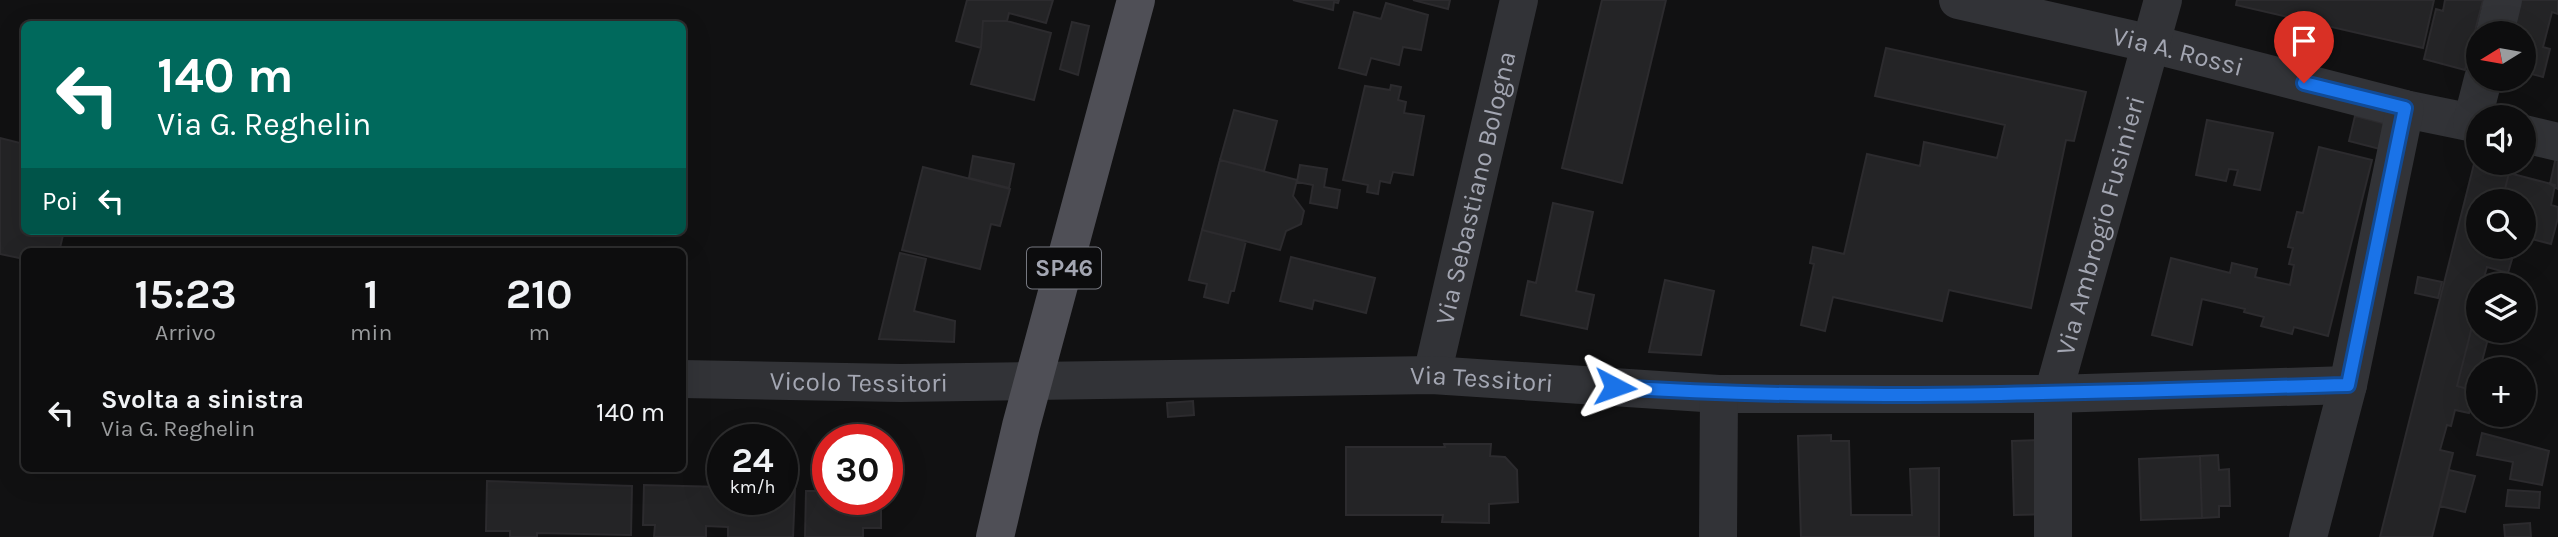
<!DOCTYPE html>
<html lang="it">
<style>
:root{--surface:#0d0d0e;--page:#1b1b1c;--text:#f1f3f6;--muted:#9a9c9e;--line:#2d2d2e}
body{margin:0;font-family:Karla,sans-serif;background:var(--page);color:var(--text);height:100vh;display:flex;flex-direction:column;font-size:26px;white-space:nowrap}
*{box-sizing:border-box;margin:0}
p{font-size:23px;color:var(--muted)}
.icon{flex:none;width:38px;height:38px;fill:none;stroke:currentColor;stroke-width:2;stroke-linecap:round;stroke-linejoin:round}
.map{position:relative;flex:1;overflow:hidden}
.panel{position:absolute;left:21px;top:248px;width:665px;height:224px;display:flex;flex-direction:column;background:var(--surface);border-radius:10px;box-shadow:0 7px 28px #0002,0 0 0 2px var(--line)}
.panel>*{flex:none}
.banner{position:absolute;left:21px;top:21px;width:665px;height:214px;border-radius:10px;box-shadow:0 7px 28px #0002,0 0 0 2px var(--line);background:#00695c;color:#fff;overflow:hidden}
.needle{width:46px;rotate:259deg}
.tools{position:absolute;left:2466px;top:21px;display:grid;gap:14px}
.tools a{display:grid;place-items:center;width:70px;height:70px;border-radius:50%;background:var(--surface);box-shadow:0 7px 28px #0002,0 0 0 2px var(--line);font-size:35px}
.speed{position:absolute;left:707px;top:424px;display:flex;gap:14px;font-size:35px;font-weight:700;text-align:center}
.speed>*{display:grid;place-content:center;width:91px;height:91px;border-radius:50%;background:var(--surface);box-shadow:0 7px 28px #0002,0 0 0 2px var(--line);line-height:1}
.speed small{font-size:18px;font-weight:400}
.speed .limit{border:10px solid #d22;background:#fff;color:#111}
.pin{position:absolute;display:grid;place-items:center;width:60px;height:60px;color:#fff;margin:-72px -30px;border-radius:50% 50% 50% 0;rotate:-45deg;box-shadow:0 0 7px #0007}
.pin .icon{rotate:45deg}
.me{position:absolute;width:77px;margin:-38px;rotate:94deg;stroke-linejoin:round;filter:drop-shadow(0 0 5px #0008)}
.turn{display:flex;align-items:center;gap:24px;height:147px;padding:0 21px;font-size:32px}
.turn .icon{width:91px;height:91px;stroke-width:2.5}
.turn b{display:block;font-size:49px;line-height:60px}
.then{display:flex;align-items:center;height:66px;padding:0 21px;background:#0003;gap:14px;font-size:26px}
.eta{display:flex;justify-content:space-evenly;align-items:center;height:119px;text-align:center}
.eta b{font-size:42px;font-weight:700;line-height:49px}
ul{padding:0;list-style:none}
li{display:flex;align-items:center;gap:21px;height:91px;padding:0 21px}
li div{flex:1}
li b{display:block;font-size:26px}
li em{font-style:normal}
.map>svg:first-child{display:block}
</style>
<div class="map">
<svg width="2558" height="537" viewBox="0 0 2558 537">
<rect width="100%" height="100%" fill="#111112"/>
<path fill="#242426" stroke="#2c2b2e" stroke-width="2" d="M967 0H1053L1046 23 1009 13 1007 21H983L981 48 956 41Z
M1293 0H1339L1338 3 1334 2 1333 10Z
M1413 0H1450L1448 9Z
M1602 0H1666L1622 183 1562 168Z
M2237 0H2434L2423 48 2236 5Z
M2445 0H2483L2465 70 2424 59 2436 9 2443 11Z
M2518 0H2558V14L2552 12 2543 47 2550 49 2543 77 2524 72V33H2510Z
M1386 3 1428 15 1421 50 1403 47 1399 65 1371 58 1366 75 1339 68 1354 12 1381 19Z
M983 21H1007L1051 33 1034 100 971 84 981 48Z
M1072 22 1089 26 1078 75 1060 69Z
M1886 48 2086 92 2074 141 2066 140 2031 308 1949 290 1942 321 1833 297 1825 331 1801 325 1814 264 1810 263 1813 247 1844 254 1867 154 1920 166 1924 142 1997 158 2005 125 1875 96Z
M1391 85 1401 87 1398 100 1406 102 1404 113 1424 116 1413 175 1393 172 1390 183 1380 181 1378 194 1367 192 1368 185 1343 180 1365 86 1390 90Z
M1234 110 1277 121 1264 171 1220 160Z
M2355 116 2386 124 2380 149 2349 141Z
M2207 120 2273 133 2260 190 2234 185 2238 170 2229 169 2226 181 2196 175Z
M0 138 24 144V231H64L59 252H24V259L0 254Z
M2319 147 2372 160 2328 336 2294 327 2292 334 2261 326 2264 317 2244 312 2245 309 2202 299 2192 345 2152 335 2171 258 2230 273 2232 263 2257 269 2255 277 2290 285 2294 265 2289 264 2293 248 2288 247 2297 212 2303 213Z
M2557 152 2558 153V189L2550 184Z
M973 156 1014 164 1009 188 969 178Z
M1220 160 1297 180 1293 196 1304 211 1301 224 1286 231 1280 250 1202 230Z
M2474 164 2509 173 2502 201H2478V247H2505L2515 249 2508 273 2487 267 2482 285H2478V303L2457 386 2475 391 2469 413 2455 410 2451 426 2447 425 2440 450 2453 453 2432 537H2380Z
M1300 165 1327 169 1324 187 1340 190 1337 208 1310 203 1313 185 1297 182Z
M923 167 1010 189 1000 226 991 224 980 269 902 250Z
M2509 173 2555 185 2551 205 2558 207V218L2551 244 2524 237V201H2502Z
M1553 203 1593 212 1576 291 1594 295 1587 329 1521 315 1528 281 1536 283Z
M1202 230 1246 241 1234 291H1231L1228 303 1204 297 1207 284 1189 280Z
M900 253 926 259 914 311 955 321 954 342 879 339Z
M1291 257 1375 278 1366 313 1314 300 1312 309 1280 301Z
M2418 277 2442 282 2438 298 2415 293Z
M1665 280 1714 291 1701 355 1649 352Z
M2478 303V331H2490L2480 369H2478L2475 391 2457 386Z
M1193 401 1194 415 1168 417 1167 403Z
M2482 433 2549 451 2542 485 2510 479 2513 462 2477 455Z
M1831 435V441H1849L1851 515H1912L1910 469 1939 468V537H1801L1798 436Z
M2043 440 2047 514 2014 515 2012 441Z
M1444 444H1491L1490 456 1505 457 1517 470 1518 502 1489 504V523L1442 522 1443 515H1346V447H1445Z
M2218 455 2219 470 2229 469 2230 506H2219V517L2202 518 2200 456Z
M2200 456 2202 518 2141 520 2139 459Z
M2449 470 2475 476 2465 512 2440 506Z
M487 481 632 486 631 535 537 533V537H510V531H486Z
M644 485 723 487V499H782V489H795L793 537H728V527L706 526V537H654L655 525H643Z
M2508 490 2540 492 2539 508 2506 506Z
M806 491H828V499H881V528H863V537H805Z
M2530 523 2531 537H2505L2504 525Z"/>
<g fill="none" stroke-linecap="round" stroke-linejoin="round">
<g stroke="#323337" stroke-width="38">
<path id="s1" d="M1958 0 2152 44 2405 109 2478 124"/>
<path d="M2495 33 2503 0"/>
<path d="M2472 122 2483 79"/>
<path d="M2524 134 2558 142"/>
<path id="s2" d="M1432 375 1519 0"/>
<path id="s3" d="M682 379 901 383 1432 375 1719 394H2053L2348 385"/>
<path d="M1718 537 1719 394"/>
<path id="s4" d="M2053 537V394L2163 0"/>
<path d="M2308 537 2348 385 2405 109"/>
</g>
<path stroke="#4f4f56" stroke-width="38" d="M995 537 1021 426 1136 0"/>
</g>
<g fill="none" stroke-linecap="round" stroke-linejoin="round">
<g stroke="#114b97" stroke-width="18">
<path id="route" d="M1615 387C1859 403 2104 391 2348 385L2405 108 2304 83"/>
</g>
<use href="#route" stroke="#1a73e8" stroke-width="12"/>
</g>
<g text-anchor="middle" stroke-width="7" stroke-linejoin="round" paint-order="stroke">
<rect fill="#0c0c0d" stroke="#767880" stroke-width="2" x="1027" y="247.5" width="74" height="41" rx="5"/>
<g font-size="24" font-weight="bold" fill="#a3a6b2">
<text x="1064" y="276">SP46</text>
</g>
<g font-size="26" fill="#a3a6b2" stroke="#0c0c0d">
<text dy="9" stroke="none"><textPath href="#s1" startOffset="226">Via A. Rossi</textPath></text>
<text dy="9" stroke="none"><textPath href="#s2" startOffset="192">Via Sebastiano Bologna</textPath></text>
<text dy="9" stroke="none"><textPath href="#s4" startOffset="318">Via Ambrogio Fusinieri</textPath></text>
<text dy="9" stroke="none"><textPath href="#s3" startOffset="800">Via Tessitori</textPath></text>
<text dy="9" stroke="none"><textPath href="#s3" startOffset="177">Vicolo Tessitori</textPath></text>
</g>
</g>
</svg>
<div class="tools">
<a><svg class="needle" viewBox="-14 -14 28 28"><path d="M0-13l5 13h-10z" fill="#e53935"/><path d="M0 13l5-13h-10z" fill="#9a9c9e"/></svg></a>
<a><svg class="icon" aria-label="sound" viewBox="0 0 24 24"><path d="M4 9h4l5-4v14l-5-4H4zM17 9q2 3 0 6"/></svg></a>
<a><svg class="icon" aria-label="search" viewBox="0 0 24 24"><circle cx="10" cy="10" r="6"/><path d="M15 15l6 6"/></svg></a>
<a><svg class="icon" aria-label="layers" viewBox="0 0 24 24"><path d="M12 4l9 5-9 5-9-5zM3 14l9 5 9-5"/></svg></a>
<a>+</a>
</div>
<div class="speed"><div>24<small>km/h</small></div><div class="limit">30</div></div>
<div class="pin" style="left:2304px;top:83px;background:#d93025"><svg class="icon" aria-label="arrive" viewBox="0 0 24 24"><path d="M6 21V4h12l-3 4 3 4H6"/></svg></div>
<svg class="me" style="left:1615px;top:387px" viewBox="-20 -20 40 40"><path d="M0-17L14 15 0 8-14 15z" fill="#1a73e8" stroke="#fff" stroke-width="4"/></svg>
<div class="banner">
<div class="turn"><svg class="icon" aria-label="left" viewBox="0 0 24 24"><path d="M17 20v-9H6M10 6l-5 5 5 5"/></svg><div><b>140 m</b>Via G. Reghelin</div></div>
<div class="then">Poi<svg class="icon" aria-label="left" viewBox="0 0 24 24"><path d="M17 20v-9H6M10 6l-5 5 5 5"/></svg></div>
</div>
<section class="panel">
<div class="eta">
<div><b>15:23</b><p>Arrivo</p></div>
<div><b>1</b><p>min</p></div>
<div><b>210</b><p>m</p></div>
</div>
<ul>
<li><svg class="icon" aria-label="left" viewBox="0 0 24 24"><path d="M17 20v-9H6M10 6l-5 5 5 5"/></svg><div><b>Svolta a sinistra</b><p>Via G. Reghelin</p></div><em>140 m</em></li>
</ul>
</section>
</div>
